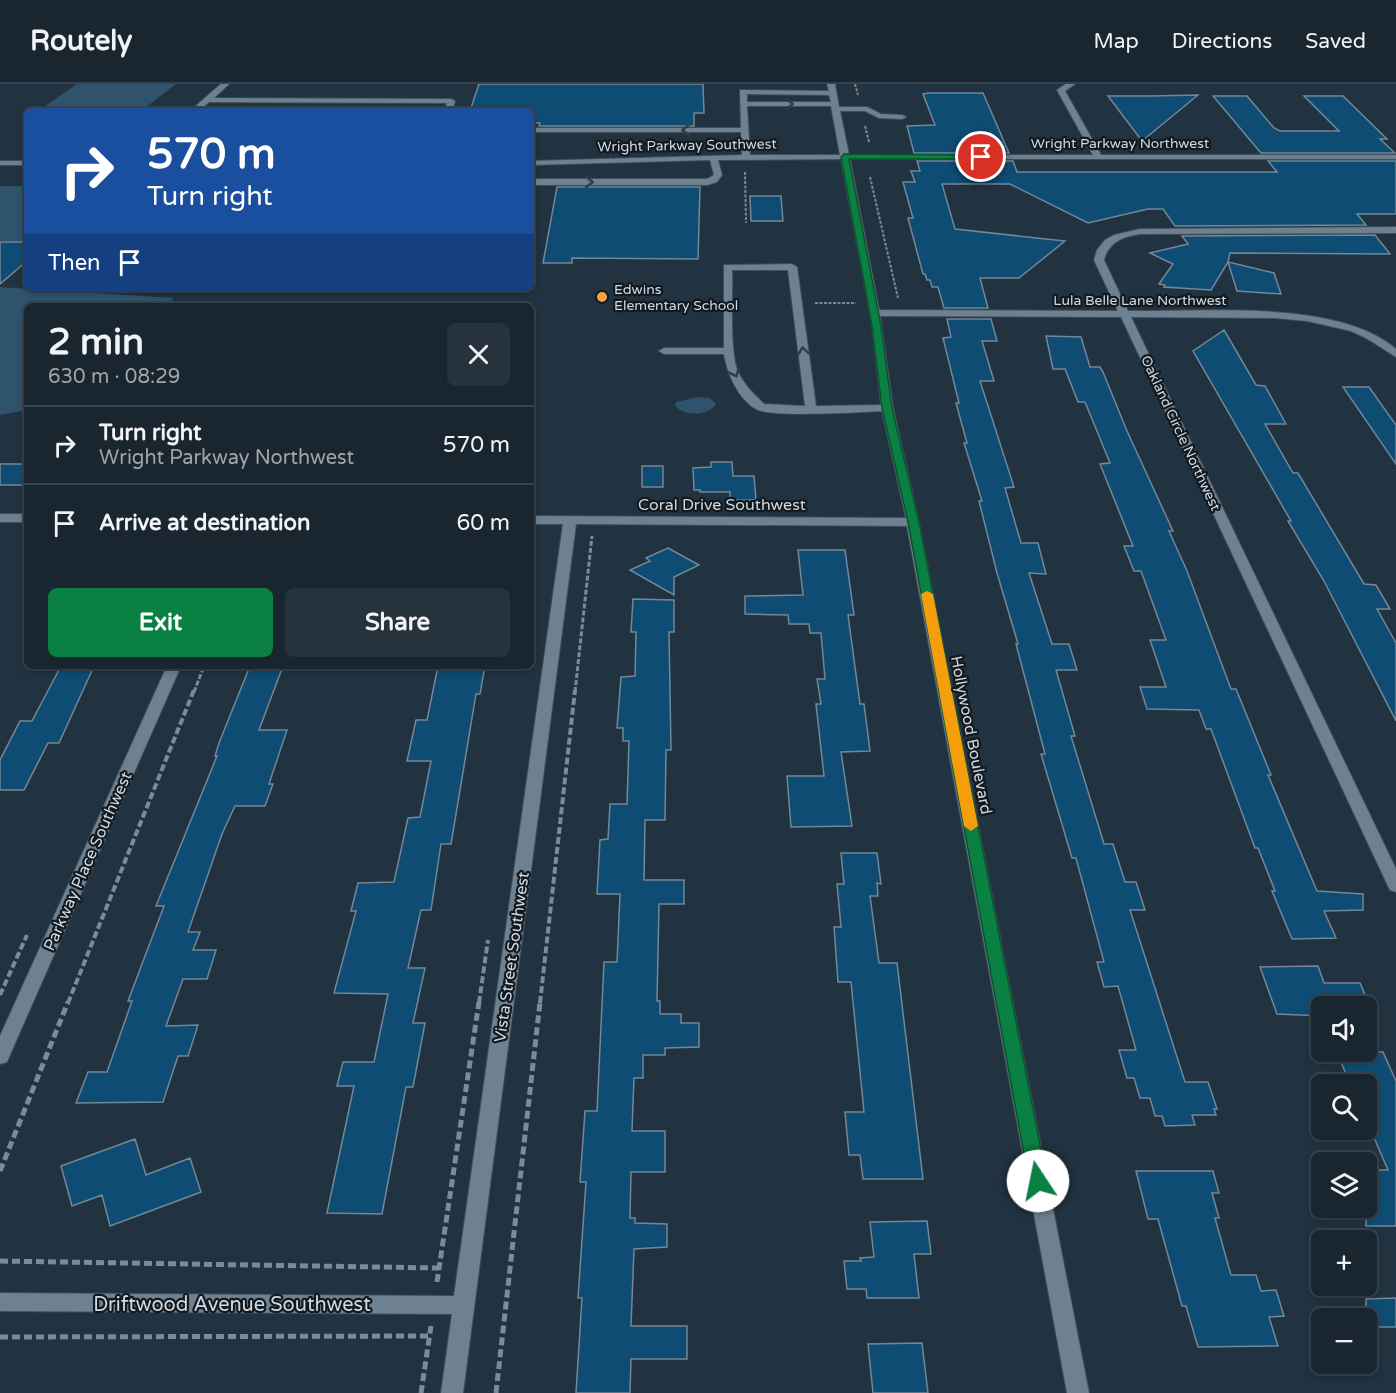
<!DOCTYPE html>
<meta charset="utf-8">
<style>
:root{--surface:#192630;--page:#26323c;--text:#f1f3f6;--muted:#9fa5ab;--line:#37434c;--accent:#0b8043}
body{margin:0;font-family:"Varela Round",sans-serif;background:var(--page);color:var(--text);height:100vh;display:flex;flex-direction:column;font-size:22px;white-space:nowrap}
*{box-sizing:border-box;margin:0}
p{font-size:20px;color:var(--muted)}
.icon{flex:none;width:33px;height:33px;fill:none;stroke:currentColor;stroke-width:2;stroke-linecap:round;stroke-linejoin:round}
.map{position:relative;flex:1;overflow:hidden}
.panel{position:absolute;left:24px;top:219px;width:510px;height:366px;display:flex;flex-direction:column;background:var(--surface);border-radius:9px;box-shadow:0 3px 9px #0003,0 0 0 2px var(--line)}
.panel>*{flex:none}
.top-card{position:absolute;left:24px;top:24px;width:510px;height:183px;border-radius:9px;box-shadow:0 3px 9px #0003,0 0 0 2px var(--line);background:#1a4fa0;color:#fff;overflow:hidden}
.tools{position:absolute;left:1311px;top:912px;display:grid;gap:12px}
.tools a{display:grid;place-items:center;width:66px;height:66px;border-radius:9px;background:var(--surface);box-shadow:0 3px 9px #0003,0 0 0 2px var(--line);font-size:30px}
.pin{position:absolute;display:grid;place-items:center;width:51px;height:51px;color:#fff;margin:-26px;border:3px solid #fff;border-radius:50%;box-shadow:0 2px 6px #0007}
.me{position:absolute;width:66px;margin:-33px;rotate:349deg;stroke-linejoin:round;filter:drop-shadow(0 0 4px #0008)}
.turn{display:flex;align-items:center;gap:21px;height:126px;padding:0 24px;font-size:27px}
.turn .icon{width:78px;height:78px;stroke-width:2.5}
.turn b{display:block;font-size:42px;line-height:51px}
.then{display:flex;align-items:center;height:57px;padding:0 24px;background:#0003;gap:12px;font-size:22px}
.round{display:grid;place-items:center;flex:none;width:63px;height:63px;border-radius:9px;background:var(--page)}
.overview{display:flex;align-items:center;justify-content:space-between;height:102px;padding:0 24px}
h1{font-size:36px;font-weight:700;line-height:45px}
.primary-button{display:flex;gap:12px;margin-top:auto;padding:12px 24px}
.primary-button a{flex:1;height:69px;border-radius:9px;background:var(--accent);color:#fff;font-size:24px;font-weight:700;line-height:69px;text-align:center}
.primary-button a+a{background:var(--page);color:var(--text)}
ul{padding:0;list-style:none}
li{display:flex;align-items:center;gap:18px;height:78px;padding:0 24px;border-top:2px solid var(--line)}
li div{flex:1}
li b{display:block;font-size:22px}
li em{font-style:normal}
header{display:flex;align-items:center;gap:36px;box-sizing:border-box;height:84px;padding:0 30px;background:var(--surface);border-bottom:2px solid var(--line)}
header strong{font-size:28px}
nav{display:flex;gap:33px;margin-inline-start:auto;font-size:21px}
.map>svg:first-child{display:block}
</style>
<header>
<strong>Routely</strong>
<nav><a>Map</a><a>Directions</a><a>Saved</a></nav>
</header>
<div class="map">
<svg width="1396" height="1309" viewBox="0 0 1396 1309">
<rect width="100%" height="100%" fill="#213240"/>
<path fill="#2f536d" d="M77 0H176L141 27H38Z
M0 102H27V157H0Z
M0 203 174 214 168 222H27V326L0 331Z
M698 313 710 314 716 320C709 332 685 333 675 322L676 318Z"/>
<path fill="#0f4c73" stroke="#748797" stroke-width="1.5" d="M479 0H703L704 29H694V42H539L540 39H531V27H470Z
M929 9H983L1009 69H914L907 42 935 41 923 10Z
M1198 11 1142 57 1108 12H1149Z
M1213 12H1247L1274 44 1280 47H1339L1304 12H1343L1387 55H1380L1395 69H1261Z
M917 77H1013L1017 88H1277L1268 77H1396V130H1357L1366 141 1175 142 1163 125H1148L1088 139 1010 100H942L955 145 1065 157 1019 194H980L988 224H944L938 203H932L930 196H927L925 190H923L908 134H913L903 98H915L911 87H920Z
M557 103H700L698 175 572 174V179H543Z
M750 112H781L783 137H751Z
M1375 151 1390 170 1230 169 1228 178 1274 189 1281 210 1237 207 1228 178 1211 206 1164 203 1165 201 1159 200 1173 180 1150 169 1188 160 1182 152Z
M0 158H27V177L0 200Z
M947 235H991L997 257H982L994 297H980L1014 403 1005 404 1021 459H1038L1046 490 1029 489 1052 560H1069L1077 586H1056L1075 652H1071L1104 760H1113L1125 798H1136L1145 826H1130L1185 998H1208L1217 1025H1214L1216 1031H1192L1195 1041 1165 1042 1162 1032H1155L1150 1014H1140L1134 994H1127L1119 966H1136L1118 902 1104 903 1097 878H1104L1076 774H1072L1041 670H1045L1016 560H1018L997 489 979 417H982L964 359H967L956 319H959L943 254 951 253Z
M1224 246 1256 301 1265 302 1286 340H1265L1293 389H1298L1364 500 1376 501 1390 525H1377L1396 559V637L1324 497 1288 437H1291L1193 267Z
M1046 252 1081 253 1090 283H1100L1103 288 1127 347 1173 447H1169L1187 487 1231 605H1236L1271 691H1268L1317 807 1363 810V826L1324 827 1336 854 1292 855 1272 807H1275L1258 764H1255L1211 645H1206L1199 626 1147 625 1140 603H1166L1150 556H1166L1141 487H1134L1124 462H1133L1100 380 1110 379 1085 318H1078L1065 285H1053Z
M1343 303H1369L1396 341V380Z
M711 378H732L733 392H754L756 416H730V408H700V406H694L693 384 711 383Z
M0 380H27V401H0Z
M642 382H663V403H642Z
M668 464 699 481 674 493V511L630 486 650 477 646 474Z
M798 466H845L854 531H848L860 620H864L870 667 841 668 852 742 791 743 787 692H824L816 620H821L817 595H825L821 549H810L809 540H789L788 531 745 530V512L803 511Z
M633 515 674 516V548H669L671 666H666L665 736H645L644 796H684V820H659L657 917H660V930H681V939H699V963L665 964V971H643V994H634L632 1047H665V1088H631L630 1134H635V1139L667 1140V1163L634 1165 631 1242H687V1275H631L630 1309H576L582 1214H578L586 1098H580L585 1027H597L604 878H617L620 810H597L600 756 608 755 610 720H627L629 657H623V644H617L621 593 635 592 636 548H631Z
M61 582H94L59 659H48L24 706H0V676L20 637H32Z
M250 582H283L259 646H287L269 700H273L265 722H235L222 750 188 848H200L193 866H216L207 895H183L166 942 198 941 188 972H178L163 1018 76 1019 88 988H107L132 917H128L164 822H156L217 672H215L219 659Z
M438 582H485L480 610H476L451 760H441L431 826H421L408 884H425L413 939H425L413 1003H406L382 1130 327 1129 354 1002H337L343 978H374L388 910 334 909 356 827H351L358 799 394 798 408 734 420 733 431 677H407L416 636H427Z
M841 769H877L881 800 877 799 878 812H870L879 879H897L923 1095H863L860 1071H849L845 1028H864L851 898H838L834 843H841L837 800H844Z
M1318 882 1324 899H1360L1370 922H1322V932L1277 930 1260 883Z
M1337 968H1383L1396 997V1142H1366V1086H1388L1366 1035V1000H1350Z
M135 1055 146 1091 190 1074 201 1108 110 1142 102 1111 72 1122 61 1082Z
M1136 1087H1213L1219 1109H1212L1219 1134H1215L1231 1191H1256L1261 1207 1276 1206 1284 1232 1269 1233 1278 1262 1198 1263 1186 1222H1182L1158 1135H1148Z
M927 1137 931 1170H914L919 1214H867L866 1205H847L844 1177H861L860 1174 874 1173 870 1138Z
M1396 1214V1243H1366V1215Z
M922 1259 928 1309H873L868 1260Z"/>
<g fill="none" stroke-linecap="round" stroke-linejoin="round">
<g stroke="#404f5b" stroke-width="2">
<path id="minor" d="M221 0H229L214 14 451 15 455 17 452 27H444L447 19 209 18 199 27H190Z
M827 0H835L839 23H867L881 30 902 31 906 33 902 35 879 34 865 27H840L849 71H1093L1057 6 1066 0H1075L1065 7 1101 71H1396V75H850L879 226 1118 227 1094 176 1097 166 1105 156 1114 151 1140 145 1396 143V149L1140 150C1122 153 1109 158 1104 176L1128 227C1203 228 1338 215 1396 265V273L1366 254 1351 247 1307 237 1275 234 1131 233 1396 785V808L1390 806 1388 802 1121 233 880 232 893 324 919 438 1089 1309H1067L907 442 576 440 463 1309H441L452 1230 0 1227V1209L454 1212 563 440H531V432L906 434 882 327C860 328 771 334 756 325 738 315 727 289 724 270H664L659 267 664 264H724V181L792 180 797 183 816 322 881 321 872 241 841 75 718 76 722 91 717 98 707 101H531V95H707L714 91 710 76 531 81V77L742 71 741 48H531V44H741L740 6 829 7ZM747 10 829 11 831 18H747ZM747 22H831L840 71H750ZM732 186H788L805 322 764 320C754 310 744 301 738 288 729 267 733 211 732 186Z
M0 77H27V81H0Z
M0 430H27V438H0Z
M167 582H181L9 973 7 978 0 980V952Z"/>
</g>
<path stroke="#7d8b96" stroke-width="2" stroke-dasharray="3 1.5" stroke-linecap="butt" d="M855 0 858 11
M865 42 869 58
M745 88 746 139
M870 93 898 214
M815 219H856"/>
<path stroke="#7d8b96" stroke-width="3" stroke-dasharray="5 2" stroke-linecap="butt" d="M194 608 204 582
M575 608 592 452"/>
<path stroke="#7d8b96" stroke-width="4" stroke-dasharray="7 3" stroke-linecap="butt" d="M0 911 27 851
M68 919 194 606
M479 919 488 856
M540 919 575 606"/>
<path stroke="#7d8b96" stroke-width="5" stroke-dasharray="8 4" stroke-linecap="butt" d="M0 1087 68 918
M0 1177 439 1184
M437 1198 479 918
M0 1253 430 1252
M421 1309 431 1242
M496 1309 540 918"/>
<use href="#minor" fill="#6d8191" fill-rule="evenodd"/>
</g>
<defs><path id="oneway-chevron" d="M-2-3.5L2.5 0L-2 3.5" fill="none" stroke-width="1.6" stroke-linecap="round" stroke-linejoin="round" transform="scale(1.5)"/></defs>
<g stroke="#323d47">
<use href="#oneway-chevron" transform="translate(789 20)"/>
<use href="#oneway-chevron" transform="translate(686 46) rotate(-180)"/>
<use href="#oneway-chevron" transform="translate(589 98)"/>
<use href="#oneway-chevron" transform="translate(803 267) rotate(-98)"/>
<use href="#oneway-chevron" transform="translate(735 289) rotate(65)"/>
</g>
<path fill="#0b8043" stroke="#07532c" stroke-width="1.5" d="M844 70 981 71 985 73 981 75H849L881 242 892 324 919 438 1047 1097 1045 1102 1038 1105 1032 1102 1029 1097 908 438 882 324 872 242 841 73Z"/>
<path fill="#f59e0b" d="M927 507 933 510 978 742 971 747 964 742 921 510Z"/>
<circle fill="#f8a14a" stroke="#12191f" stroke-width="2" cx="602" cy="213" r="6"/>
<g text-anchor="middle" stroke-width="4.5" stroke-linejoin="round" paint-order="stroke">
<g font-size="14" fill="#cfd9e2" stroke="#12191f">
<text x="1120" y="64">Wright Parkway Northwest</text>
<text transform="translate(687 61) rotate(-1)" y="5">Wright Parkway Southwest</text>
<text x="1140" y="221">Lula Belle Lane Northwest</text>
<text transform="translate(1181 349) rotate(65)" y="5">Oakland Circle Northwest</text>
</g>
<g font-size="14" fill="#cfd9e2" stroke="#12191f" text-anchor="start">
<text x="614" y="210">Edwins<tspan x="614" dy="16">Elementary School</tspan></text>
</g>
<g font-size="16" fill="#cfd9e2" stroke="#12191f">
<text x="722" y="426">Coral Drive Southwest</text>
<text transform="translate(972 651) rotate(79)" y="6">Hollywood Boulevard</text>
<text transform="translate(87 777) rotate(-66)" y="6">Parkway Place Southwest</text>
<text transform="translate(511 873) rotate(-82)" y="6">Vista Street Southwest</text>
</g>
<g font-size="20" fill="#cfd9e2" stroke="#12191f">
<text x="232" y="1227">Driftwood Avenue Southwest</text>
</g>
</g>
</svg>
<div class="tools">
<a><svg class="icon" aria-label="sound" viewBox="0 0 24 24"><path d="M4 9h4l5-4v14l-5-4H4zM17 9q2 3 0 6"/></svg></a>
<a><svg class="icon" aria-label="search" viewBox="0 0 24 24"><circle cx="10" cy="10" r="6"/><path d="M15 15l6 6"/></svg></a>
<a><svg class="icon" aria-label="layers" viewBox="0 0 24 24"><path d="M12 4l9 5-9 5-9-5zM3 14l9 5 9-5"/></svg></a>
<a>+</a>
<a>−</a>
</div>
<div class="pin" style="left:981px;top:73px;background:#d93025"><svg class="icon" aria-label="arrive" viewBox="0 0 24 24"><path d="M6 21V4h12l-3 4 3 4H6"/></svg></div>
<svg class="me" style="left:1038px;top:1097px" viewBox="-20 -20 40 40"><circle r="19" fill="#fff"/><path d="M0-13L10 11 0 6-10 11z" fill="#0b8043"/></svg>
<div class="top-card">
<div class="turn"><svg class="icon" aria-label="right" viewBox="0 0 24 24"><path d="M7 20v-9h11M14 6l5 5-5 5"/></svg><div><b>570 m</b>Turn right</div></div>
<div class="then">Then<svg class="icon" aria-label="arrive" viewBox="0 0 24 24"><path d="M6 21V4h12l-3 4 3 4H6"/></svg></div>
</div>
<section class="panel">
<div class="overview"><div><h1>2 min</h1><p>630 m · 08:29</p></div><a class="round"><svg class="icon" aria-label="close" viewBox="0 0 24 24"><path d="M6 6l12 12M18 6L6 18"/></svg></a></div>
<ul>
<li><svg class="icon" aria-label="right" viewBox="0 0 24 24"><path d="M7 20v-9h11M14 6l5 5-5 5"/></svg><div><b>Turn right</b><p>Wright Parkway Northwest</p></div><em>570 m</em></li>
<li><svg class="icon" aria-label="arrive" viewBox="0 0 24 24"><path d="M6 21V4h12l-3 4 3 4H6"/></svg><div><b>Arrive at destination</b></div><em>60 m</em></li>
</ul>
<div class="primary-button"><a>Exit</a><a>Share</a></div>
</section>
</div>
